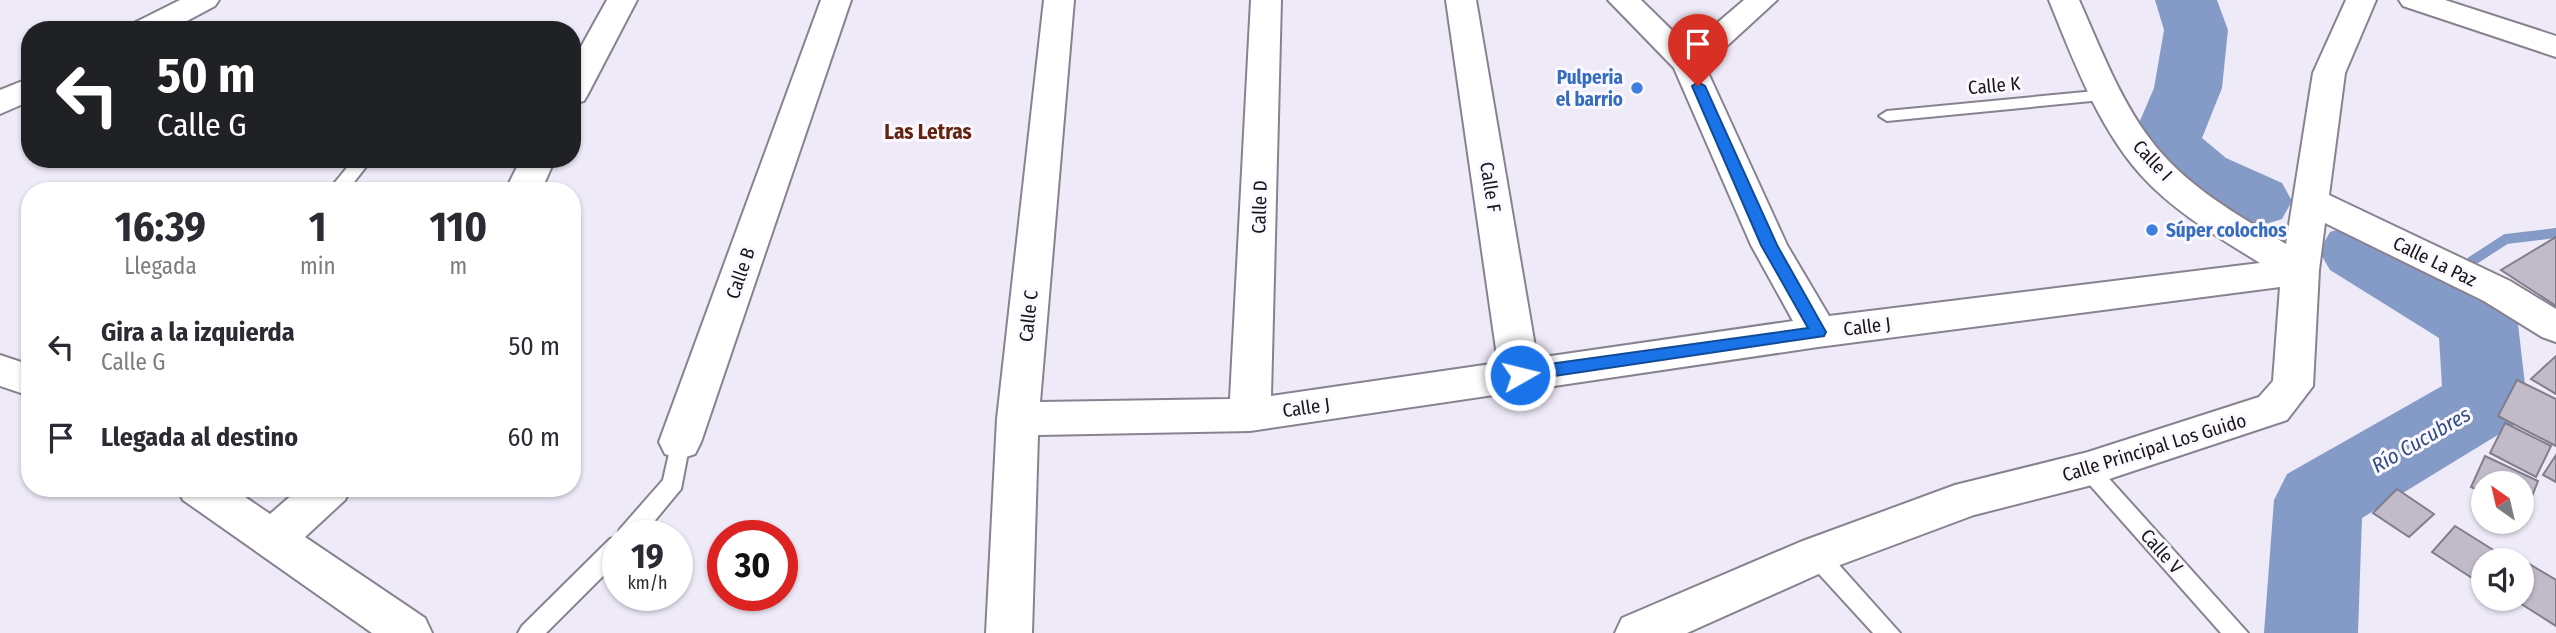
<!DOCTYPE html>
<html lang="es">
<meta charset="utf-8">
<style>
:root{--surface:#fff;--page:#f2f2f3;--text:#2b2b33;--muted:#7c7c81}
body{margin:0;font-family:"Fira Sans Condensed",sans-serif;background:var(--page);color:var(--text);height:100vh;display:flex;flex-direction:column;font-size:26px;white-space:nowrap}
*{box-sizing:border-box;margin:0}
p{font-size:23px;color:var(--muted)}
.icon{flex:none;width:38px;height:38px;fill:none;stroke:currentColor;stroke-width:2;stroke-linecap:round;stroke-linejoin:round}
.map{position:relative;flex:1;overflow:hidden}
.drawer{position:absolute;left:21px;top:182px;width:560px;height:315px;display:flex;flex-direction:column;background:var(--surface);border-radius:28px;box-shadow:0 2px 5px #0004}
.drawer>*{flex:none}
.top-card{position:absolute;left:21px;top:21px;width:560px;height:147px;border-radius:28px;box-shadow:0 2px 5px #0004;background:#202124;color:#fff;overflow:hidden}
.needle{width:46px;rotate:326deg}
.buttons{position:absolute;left:2471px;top:471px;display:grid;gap:14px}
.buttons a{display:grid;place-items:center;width:63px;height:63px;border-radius:50%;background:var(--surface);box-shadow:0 2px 5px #0004;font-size:35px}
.speed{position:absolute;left:602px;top:520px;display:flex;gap:14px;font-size:35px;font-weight:700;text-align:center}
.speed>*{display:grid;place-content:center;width:91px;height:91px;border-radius:50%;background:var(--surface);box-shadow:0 2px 5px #0004;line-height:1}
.speed small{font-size:18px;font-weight:400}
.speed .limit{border:10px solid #d22;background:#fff;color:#111}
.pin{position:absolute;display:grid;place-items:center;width:60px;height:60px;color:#fff;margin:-72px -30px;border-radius:50% 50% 50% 0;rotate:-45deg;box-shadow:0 0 7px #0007}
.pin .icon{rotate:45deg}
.me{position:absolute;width:77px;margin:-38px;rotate:82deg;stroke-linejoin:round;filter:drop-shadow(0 0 5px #0008)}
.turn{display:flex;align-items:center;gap:24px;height:147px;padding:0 21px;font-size:32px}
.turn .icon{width:91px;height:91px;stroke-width:2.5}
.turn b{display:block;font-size:49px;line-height:60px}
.eta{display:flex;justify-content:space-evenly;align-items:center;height:119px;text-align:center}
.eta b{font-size:42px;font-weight:700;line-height:49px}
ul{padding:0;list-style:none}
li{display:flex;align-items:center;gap:21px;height:91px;padding:0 21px}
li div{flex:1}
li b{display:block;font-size:26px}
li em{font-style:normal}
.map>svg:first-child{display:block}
</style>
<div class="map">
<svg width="2556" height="633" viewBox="0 0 2556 633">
<rect width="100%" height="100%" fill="#efeaf8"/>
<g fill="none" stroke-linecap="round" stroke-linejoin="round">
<path stroke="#859bc7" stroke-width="10" d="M2472 261 2506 239 2556 233
M2445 285 2449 279"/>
<path stroke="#859bc7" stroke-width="13" d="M2436 296 2446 283"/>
<path fill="#859bc7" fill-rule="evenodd" d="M2155 0H2217L2228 30 2222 88 2202 138 2226 158 2282 183 2292 201 2282 219C2274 221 2263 226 2255 226 2216 225 2150 176 2130 144L2154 88 2164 30Z
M2357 224 2384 232 2506 303 2518 324 2527 402 2514 425 2362 518 2358 633H2264L2274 500 2287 474 2442 386 2439 338 2330 270 2319 251 2330 232Z"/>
</g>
<path fill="#c1bbc9" stroke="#827d8a" stroke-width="2" d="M2556 237V306L2501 270Z
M2556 356V394L2531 379Z
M2517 380 2556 399V446L2498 416Z
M2505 423 2551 446 2536 477 2490 453Z
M2556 455V482L2543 475Z
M2485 456 2538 481 2525 514 2522 512V483H2483V493L2471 487Z
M2397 489 2434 514 2409 537 2373 513Z
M2455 526 2495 551 2483 560V565L2472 578 2432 552Z
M2511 553 2556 580V626L2512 598H2522V560H2505Z"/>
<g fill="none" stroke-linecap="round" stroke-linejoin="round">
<g stroke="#888290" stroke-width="4">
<path id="lane" d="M2106 90 2112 91 2114 95 2112 99 1887 121 1879 116 1887 111Z
M354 159H372L347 191H328Z
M680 434 687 436 690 442 681 489 642 536H618V561L546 633H518L522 626 610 539 617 537V536L620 529 663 480 673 436Z
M2088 460 2095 463 2248 633H2221L2081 475 2077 469 2081 463Z
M1816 545 1824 548 1900 633H1873L1808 562 1805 555 1808 548Z"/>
</g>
<g stroke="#888290" stroke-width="4">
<path id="street" d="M180 0H219L215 6 170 30H129L134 23Z
M607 0H637L588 94 584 101 572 104V63Z
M821 0H851L701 442 695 454 680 459 665 454 659 442Z
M1044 0H1074L1040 402 1230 399 1251 0H1281L1271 396 1498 363 1446 0H1476L1537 358 1793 321 1751 245 1674 68 1608 0H1641L1689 47 1744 0H1777L1705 66 1787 245 1829 316 2260 263C2218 237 2173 211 2140 174 2097 125 2073 59 2049 0H2079C2100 47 2119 98 2150 139 2184 185 2237 215 2286 244L2313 73 2346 0H2376L2345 73 2329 195 2510 281 2556 309V342L2542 337 2484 301 2325 223 2319 270 2313 386 2287 420 2088 486 1974 515 1832 568 1687 633H1615L1622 618 1800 542 1955 485 2088 452 2259 397 2273 381 2280 287 1818 347 1250 431 1038 435 1032 633H986L997 419Z
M2399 0H2445L2556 36V57L2403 6Z
M30 78V101L0 114V90Z
M521 159H555L541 191H505Z
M0 355 30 365V396L0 386Z
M177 488H232L270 514 300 488H351L345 500 305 537 425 618 432 633H372L183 500Z"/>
</g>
<use href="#lane" fill="#fff" fill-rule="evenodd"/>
<use href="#street" fill="#fff" fill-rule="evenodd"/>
</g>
<path fill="#1a73e8" stroke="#114b97" stroke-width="2" d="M1698 82 1705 86 1777 245 1826 332 1824 336 1520 381 1514 379 1512 375 1520 368 1808 328 1761 245 1692 86Z"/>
<g fill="#3f7fe0" stroke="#fbf9ff" stroke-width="2.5">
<circle cx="1637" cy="88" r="7"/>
<circle cx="2152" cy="230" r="7"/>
</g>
<g text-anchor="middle" stroke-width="6" stroke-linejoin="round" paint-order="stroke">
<g font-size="19" font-weight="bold" fill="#366cbe" stroke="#fbf9ff" text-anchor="end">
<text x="1623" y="84">Pulperia<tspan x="1623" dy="22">el barrio</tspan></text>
<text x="2166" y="237" text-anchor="start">Súper colochos</text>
</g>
<g font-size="19" fill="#18161b" stroke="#fbf9ff">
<text transform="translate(1994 85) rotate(-5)" y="7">Calle K</text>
<text transform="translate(2153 160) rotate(47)" y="7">Calle I</text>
<text transform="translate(1491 187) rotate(81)" y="7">Calle F</text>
<text transform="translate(1259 207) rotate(-88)" y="7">Calle D</text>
<text transform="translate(2435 261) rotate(26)" y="7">Calle La Paz</text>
<text transform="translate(740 273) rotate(-71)" y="7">Calle B</text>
<text transform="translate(1028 316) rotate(-84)" y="7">Calle C</text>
<text transform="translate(1867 326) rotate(-7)" y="7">Calle J</text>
<text transform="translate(1306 407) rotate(-8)" y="7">Calle J</text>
<text transform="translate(2154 447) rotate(-17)" y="7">Calle Principal Los Guido</text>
<text transform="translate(2162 551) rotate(48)" y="7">Calle V</text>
</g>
<g font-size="21" font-weight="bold" fill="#64230e" stroke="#fbf9ff">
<text x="928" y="139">Las Letras</text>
</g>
<g font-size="21" font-style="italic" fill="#324d85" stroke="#fbf9ff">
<text transform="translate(2421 440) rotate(-30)" y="7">Río Cucubres</text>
</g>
</g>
</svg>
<div class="buttons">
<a><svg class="needle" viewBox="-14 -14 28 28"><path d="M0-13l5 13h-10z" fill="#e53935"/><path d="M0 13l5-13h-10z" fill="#7c7c81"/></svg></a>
<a><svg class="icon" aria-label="sound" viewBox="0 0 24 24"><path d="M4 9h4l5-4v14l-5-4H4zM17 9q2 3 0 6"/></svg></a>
</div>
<div class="speed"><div>19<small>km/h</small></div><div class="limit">30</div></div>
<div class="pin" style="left:1698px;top:86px;background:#d93025"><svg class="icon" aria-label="arrive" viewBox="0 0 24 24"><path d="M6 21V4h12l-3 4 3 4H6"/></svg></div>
<svg class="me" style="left:1520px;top:375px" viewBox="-20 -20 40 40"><circle r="17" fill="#1a73e8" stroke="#fff" stroke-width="3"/><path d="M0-11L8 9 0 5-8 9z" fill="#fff"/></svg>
<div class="top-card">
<div class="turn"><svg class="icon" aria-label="left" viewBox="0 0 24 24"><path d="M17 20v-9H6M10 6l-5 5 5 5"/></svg><div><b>50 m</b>Calle G</div></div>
</div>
<section class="drawer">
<div class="eta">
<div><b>16:39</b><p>Llegada</p></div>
<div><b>1</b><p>min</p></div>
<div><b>110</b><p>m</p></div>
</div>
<ul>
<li><svg class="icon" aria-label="left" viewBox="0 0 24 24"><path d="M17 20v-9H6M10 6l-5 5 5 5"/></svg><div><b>Gira a la izquierda</b><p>Calle G</p></div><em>50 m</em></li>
<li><svg class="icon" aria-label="arrive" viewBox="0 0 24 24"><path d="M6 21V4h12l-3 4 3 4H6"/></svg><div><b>Llegada al destino</b></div><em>60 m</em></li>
</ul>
</section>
</div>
